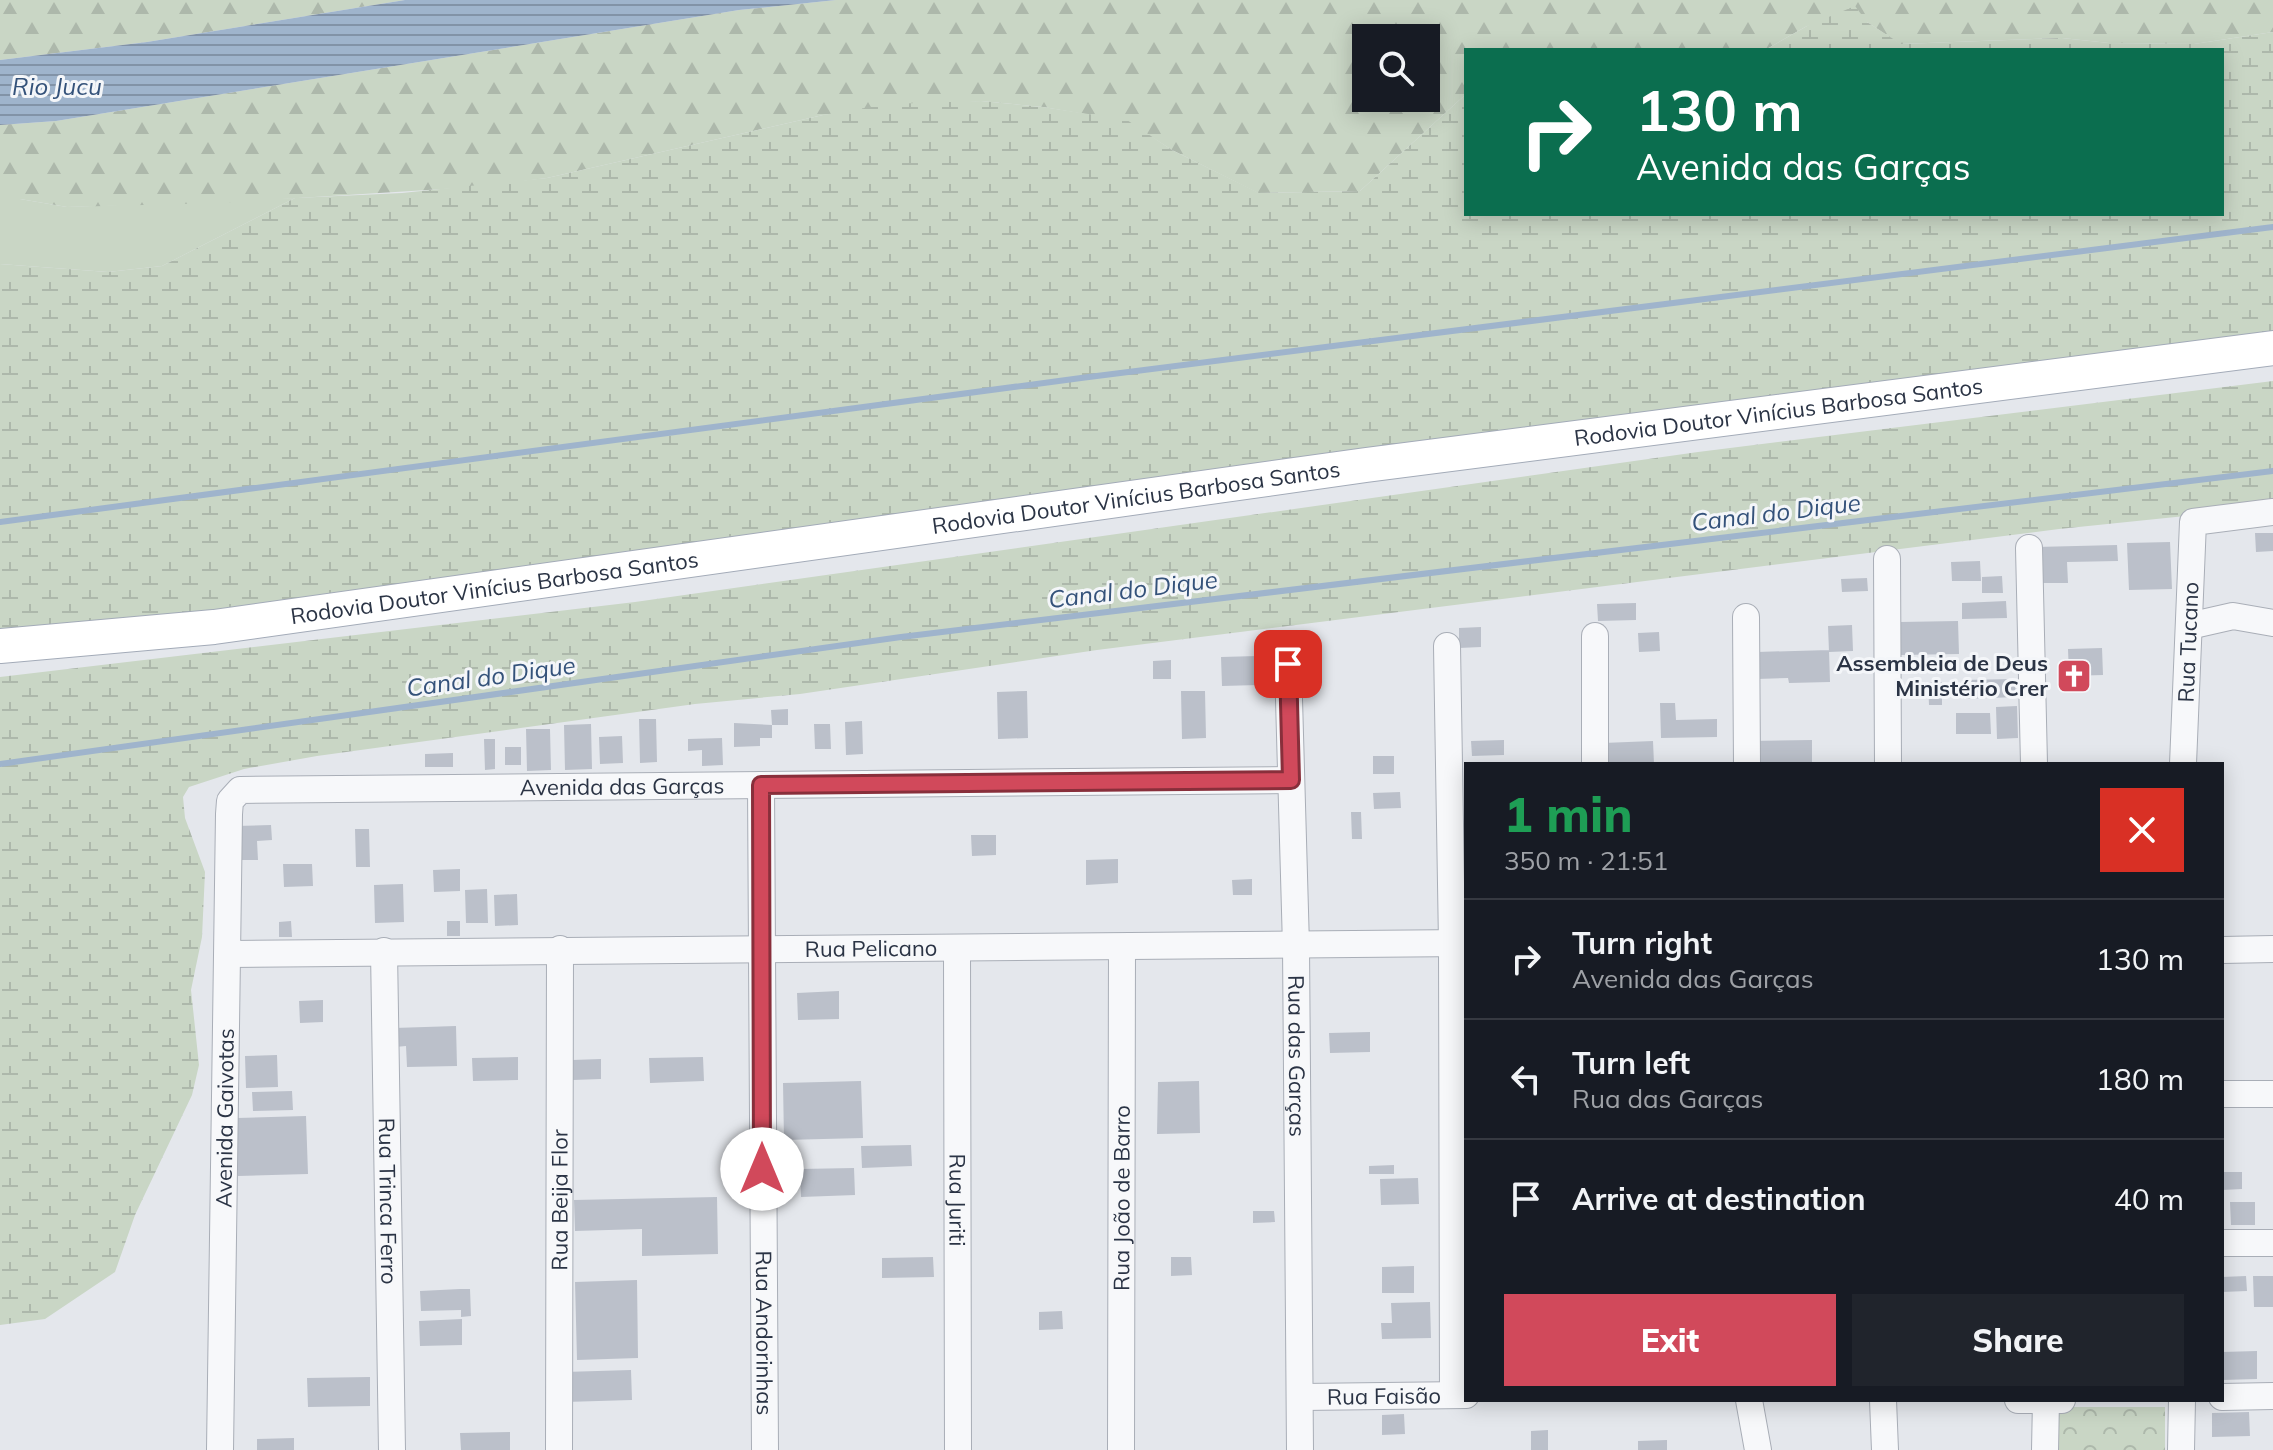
<!DOCTYPE html>
<meta charset="utf-8">
<style>
:root{--surface:#171b24;--page:#20242c;--text:#f1f3f6;--muted:#9ea1a6;--line:#363941;--accent:#d1495b}
body{margin:0;font-family:Mulish,sans-serif;background:var(--page);color:var(--text);height:100vh;display:flex;flex-direction:column;font-size:30px;white-space:nowrap}
*{box-sizing:border-box;margin:0}
p{font-size:26px;color:var(--muted)}
.icon{flex:none;width:44px;height:44px;fill:none;stroke:currentColor;stroke-width:2;stroke-linecap:round;stroke-linejoin:round}
.map{position:relative;flex:1;overflow:hidden}
.panel{position:absolute;left:1464px;top:762px;width:760px;height:640px;display:flex;flex-direction:column;background:var(--surface);border-radius:0px;box-shadow:0 4px 20px #0003}
.panel>*{flex:none}
.banner{position:absolute;left:1464px;top:48px;width:760px;height:168px;border-radius:0px;box-shadow:0 4px 20px #0003;background:#0b6e4f;color:#fff;overflow:hidden}
.controls{position:absolute;left:1352px;top:24px;display:grid;gap:16px}
.controls a{display:grid;place-items:center;width:88px;height:88px;border-radius:0px;background:var(--surface);box-shadow:0 4px 20px #0003;font-size:40px}
.pin{position:absolute;display:grid;place-items:center;width:68px;height:68px;color:#fff;margin:-34px;border-radius:16px;box-shadow:0 4px 12px #0006}
.me{position:absolute;width:88px;margin:-44px;rotate:0deg;stroke-linejoin:round;filter:drop-shadow(0 0 6px #0008)}
.turn{display:flex;align-items:center;gap:28px;height:168px;padding:0 40px;font-size:36px}
.turn .icon{width:104px;height:104px;stroke-width:2.5}
.turn b{display:block;font-size:56px;line-height:68px}
.round{display:grid;place-items:center;flex:none;width:84px;height:84px;border-radius:0px;background:var(--page)}
.summary{display:flex;align-items:center;justify-content:space-between;height:136px;padding:0 40px}
h1{font-size:48px;font-weight:800;line-height:60px;color:#1e9e55}
.button{display:flex;gap:16px;margin-top:auto;padding:16px 40px}
.button a{flex:1;height:92px;border-radius:0px;background:var(--accent);color:#fff;font-size:32px;font-weight:800;line-height:92px;text-align:center}
.button a+a{background:var(--page);color:var(--text)}
ul{padding:0;list-style:none}
li{display:flex;align-items:center;gap:24px;height:120px;padding:0 40px;border-top:2px solid var(--line)}
li div{flex:1}
li b{display:block;font-size:30px}
li em{font-style:normal}
.map>svg:first-child{display:block}
</style>
<div class="map">
<svg width="2273" height="1450" viewBox="0 0 2273 1450">
<defs>
<pattern id="forest-firs" width="22" height="20" patternUnits="userSpaceOnUse" patternTransform="scale(2)"><rect width="22" height="20" fill="#c9d6c5"/><path d="M5 1l3.5 6h-7zM16 11l3.5 6h-7z" fill="#adb8ab"/></pattern>
<pattern id="wetland-marsh" width="20" height="14" patternUnits="userSpaceOnUse" patternTransform="scale(2)"><rect width="20" height="14" fill="#c9d6c5"/><path d="M1 5h8M5 5V1M11 12h8M15 12V8" fill="none" stroke="#adb8ab"/></pattern>
<pattern id="park-crowns" width="20" height="18" patternUnits="userSpaceOnUse" patternTransform="scale(2)"><rect width="20" height="18" fill="#c9d6c5"/><path d="M2 6a3 3 0 1 1 6 0M12 15a3 3 0 1 1 6 0" fill="none" stroke="#adb8ab"/></pattern>
<pattern id="water-rules" width="6" height="5" patternUnits="userSpaceOnUse" patternTransform="scale(2)"><rect width="6" height="5" fill="#9fb4cc"/><path d="M0 2.5h6" fill="none" stroke="#8293a7"/></pattern>
</defs>
<rect width="100%" height="100%" fill="#e4e7ec"/>
<path fill="#c9d6c5" d="M295 198 162 266 108 272 0 264V199H20L67 207Z"/>
<path fill="url(#forest-firs)" fill-rule="evenodd" d="M0 0H405L147 42 0 60Z
M836 0H2273V32L2194 44 2109 43 2062 38 1900 44 1867 22 1807 26 1765 50H1466V94L1360 191 1258 193 1172 150 1127 121 1043 107 981 101 823 115 547 178 476 187 219 203 67 207 20 199H0V125L56 121 739 10ZM1366 38H1426V98H1366Z"/>
<path fill="url(#wetland-marsh)" d="M1855 6 1867 22 1901 44 2062 38 2109 43 2194 44 2273 32V348L0 644V264L108 272 162 266 295 198 402 193 547 178 823 115 888 104 981 101 1043 107 1127 120 1172 150 1259 193 1360 191 1466 94V214H2222V50H1765L1807 26Z
M2273 381V507L2059 529 1097 650 800 694 695 704 317 756 244 769 189 787 183 797 185 818 205 872 202 937 191 990 199 1065 192 1095 135 1215 115 1272 45 1319 0 1325V677L635 602 1698 452Z"/>
<path fill="url(#park-crowns)" d="M2057 1407H2165V1450H2057Z"/>
<path fill="url(#water-rules)" d="M405 0H836L739 10 56 121 0 125V60L147 42Z"/>
<g fill="none" stroke-linecap="round" stroke-linejoin="round">
<path stroke="#9fb4cc" stroke-width="6" d="M0 522 1081 378 2273 227
M0 764 901 637 2273 471"/>
</g>
<path fill="#bbc0ca" d="M2255 533H2273V551L2256 552Z
M2170 542 2172 589 2129 590 2127 543Z
M2117 545 2118 561 2067 562 2068 583H2037L2036 547Z
M1980 561 1981 581H1952L1951 562Z
M2002 576 2003 593H1982V577Z
M1867 578 1868 591 1842 592 1841 579Z
M2006 601 2007 618 1962 619V603Z
M1636 603V620L1598 621 1597 604Z
M1958 621 1959 654 1901 655 1900 622Z
M1852 625 1853 651 1829 652 1828 626Z
M1481 627V647L1459 648V628Z
M1659 632 1660 651 1639 652 1638 633Z
M2102 648 2103 675 2069 676 2068 649Z
M1829 650 1830 682 1789 683 1788 678 1757 679V652Z
M1257 656 1258 685 1222 686 1221 657Z
M1171 660V679H1153V661Z
M2015 679 2016 697 1963 699 1962 680Z
M1928 682H1942V705H1929Z
M1027 691 1028 738 998 739 997 692Z
M1181 691H1205L1206 738 1182 739Z
M1660 703H1675L1676 720 1717 719V737L1661 738Z
M2017 706 2018 738 1997 739 1996 707Z
M788 709V725H772L771 710Z
M1956 713H1990L1991 734H1956Z
M639 719H656L657 762 640 763Z
M862 721 863 754 846 755 845 722Z
M734 723 772 725V738H760V746L734 747Z
M591 724 592 769 565 770 564 725Z
M814 724H830L831 749H815Z
M526 729H550L551 770 527 771Z
M622 736 623 763 600 764 599 737Z
M722 738 723 765 702 766V750L688 751V739Z
M484 739H495V769L485 770Z
M1504 740V755L1472 756 1471 741Z
M1812 740V764H1750L1749 741Z
M1653 741 1654 764H1604L1603 743Z
M505 747H521V765H505Z
M453 753V767H425V754Z
M1373 756H1394V774H1373Z
M1400 792 1401 808 1374 809 1373 793Z
M1351 812H1361L1362 839H1352Z
M271 825 272 840 257 841 258 860H236L235 826Z
M355 829H369L370 867H356Z
M971 835H996V855L972 856Z
M1118 859V883L1086 885V860Z
M283 864H312L313 886 284 887Z
M460 869V891L434 892 433 870Z
M1252 879V895H1233L1232 880Z
M403 884 404 922 375 923 374 885Z
M487 889 488 923H466L465 890Z
M517 894 518 925 495 926 494 895Z
M291 921 292 937H279V922Z
M447 921H460V936H447Z
M839 991V1019L798 1020 797 993Z
M323 1000V1022L300 1023 299 1001Z
M456 1026 457 1066 407 1067 406 1046 395 1047 394 1028Z
M1370 1032V1052L1330 1053 1329 1033Z
M277 1055 278 1087 246 1088 245 1056Z
M518 1057V1080L473 1081 472 1058Z
M703 1057 704 1081 650 1083 649 1058Z
M601 1059V1079L573 1080 572 1060Z
M861 1081 863 1138 784 1140 783 1083Z
M1199 1081 1200 1133 1157 1134 1158 1082Z
M292 1091 293 1110 253 1111 252 1092Z
M306 1116 308 1174 238 1176 237 1118Z
M911 1145 912 1166 862 1168 861 1146Z
M1394 1165V1174H1369V1166Z
M854 1168 855 1195 801 1197 800 1169Z
M2222 1172H2242V1189L2222 1190Z
M1418 1178 1419 1204 1381 1205 1380 1179Z
M717 1197 718 1254 642 1256V1229L575 1231 574 1200Z
M2230 1202H2255V1225H2231Z
M1253 1211H1274L1275 1222 1253 1223Z
M933 1257 934 1277 882 1278V1258Z
M1171 1257H1191L1192 1275 1171 1276Z
M1414 1266V1293H1382V1267Z
M2246 1276 2247 1291 2222 1292V1277Z
M2253 1276H2273V1307H2254Z
M637 1280 638 1358 577 1360 575 1282Z
M460 1289H470L471 1316 461 1317V1310L421 1311 420 1291Z
M1430 1302 1431 1338 1382 1339 1381 1323H1392L1391 1303Z
M1062 1311 1063 1329 1039 1330V1312Z
M462 1319V1345L420 1346 419 1321Z
M2257 1351V1379L2222 1380V1352Z
M631 1370 632 1400 565 1402 564 1372Z
M370 1377V1406L308 1407 307 1378Z
M2249 1412 2250 1436 2212 1437V1413Z
M1404 1414 1405 1434 1382 1435V1415Z
M1548 1430V1450H1531V1431Z
M510 1432V1450H461L460 1433Z
M294 1438V1450H257V1439Z
M1667 1440V1450H1638V1441Z"/>
<g fill="none" stroke-linecap="round" stroke-linejoin="round">
<g stroke="#a9aeb7" stroke-width="28">
<g id="minor">
<path d="M2029 548 2034 764"/>
<path d="M1887 559 1888 764"/>
<path d="M1746 617 1747 764"/>
<path d="M2189 626 2233 616 2273 623"/>
<path d="M1447 646 1452 943 1453 1395"/>
<path id="s1" d="M1288 664 1296 946 1300 1450"/>
<path d="M1595 764V636"/>
<path id="s2" d="M2183 764 2193 522 2273 512"/>
<path id="s3" d="M761 785 765 1450"/>
<path id="s4" d="M957 950 958 1450"/>
<path d="M2222 950 2273 949"/>
<path id="s5" d="M384 951 392 1450"/>
<path id="s6" d="M229 954 1466 943"/>
<path d="M2222 1094H2273"/>
<path d="M2222 1243H2273"/>
<path id="s7" d="M1302 1397 1466 1395"/>
<path d="M2222 1397 2273 1396"/>
<path d="M1749 1400 1758 1450"/>
<path d="M1883 1400 1885 1450"/>
<path d="M2018 1400H2062"/>
<path id="s8" d="M220 1450 229 814 230 801 240 790 1291 780"/>
<path id="s9" d="M559 1450 560 949"/>
<path id="s10" d="M1121 1450 1122 947"/>
<path d="M2045 1450 2046 1400"/>
<path d="M2181 1450 2182 1400"/>
</g>
</g>
<g stroke="#a3abb8" stroke-width="36">
<g id="major">
<path id="s11" d="M0 646 214 627 1366 465 2273 348"/>
</g>
</g>
<use href="#minor" stroke="#f7f8fa" stroke-width="26"/>
<use href="#major" stroke="#fff" stroke-width="34"/>
</g>
<g fill="none" stroke-linecap="round" stroke-linejoin="round">
<g stroke="#882f3b" stroke-width="20">
<path id="route" d="M762 1169 761 785 1291 780 1288 664"/>
</g>
<use href="#route" stroke="#d1495b" stroke-width="14"/>
</g>
<defs>
<g id="church-square" transform="scale(1.8)"><rect x="-9" y="-9" width="18" height="18" rx="4" fill="#d1495b" stroke="#f4f6f9"/><path d="M-1.2-6h2.4v3.5h3.3v2.4h-3.3V6h-2.4V-.1h-3.3v-2.4h3.3Z" fill="#fff"/></g>
</defs>
<g fill-rule="evenodd">
<use href="#church-square" x="2074" y="676"/>
</g>
<g text-anchor="middle" stroke-width="6" stroke-linejoin="round" paint-order="stroke">
<g font-size="22" fill="#2b3445" stroke="#f4f6f9">
<text dy="8" stroke="none"><textPath href="#s11" startOffset="1794">Rodovia Doutor Vinícius Barbosa Santos</textPath></text>
<text dy="8" stroke="none"><textPath href="#s11" startOffset="1146">Rodovia Doutor Vinícius Barbosa Santos</textPath></text>
<text dy="8" stroke="none"><textPath href="#s11" startOffset="498">Rodovia Doutor Vinícius Barbosa Santos</textPath></text>
<text dy="8" stroke="none"><textPath href="#s2" startOffset="122">Rua Tucano</textPath></text>
<text dy="8" stroke="none"><textPath href="#s8" startOffset="1046">Avenida das Garças</textPath></text>
<text dy="8" stroke="none"><textPath href="#s6" startOffset="642">Rua Pelicano</textPath></text>
<text dy="8" stroke="none"><textPath href="#s1" startOffset="392">Rua das Garças</textPath></text>
<text dy="8" stroke="none"><textPath href="#s8" startOffset="332">Avenida Gaivotas</textPath></text>
<text dy="8" stroke="none"><textPath href="#s10" startOffset="252">Rua João de Barro</textPath></text>
<text dy="8" stroke="none"><textPath href="#s9" startOffset="250">Rua Beija Flor</textPath></text>
<text dy="8" stroke="none"><textPath href="#s4" startOffset="250">Rua Juriti</textPath></text>
<text dy="8" stroke="none"><textPath href="#s5" startOffset="250">Rua Trinca Ferro</textPath></text>
<text dy="8" stroke="none"><textPath href="#s3" startOffset="548">Rua Andorinhas</textPath></text>
<text dy="8" stroke="none"><textPath href="#s7" startOffset="82">Rua Faisão</textPath></text>
</g>
<g font-size="22" font-weight="bold" fill="#2b3445" stroke="#f4f6f9" text-anchor="end">
<text x="2048" y="671">Assembleia de Deus<tspan x="2048" dy="25">Ministério Crer</tspan></text>
</g>
<g font-size="24" font-style="italic" fill="#34527a" stroke="#f4f6f9">
<text x="57" y="95">Rio Jucu</text>
<text transform="translate(1776 513) rotate(-7)" y="8">Canal do Dique</text>
<text transform="translate(1133 590) rotate(-7)" y="8">Canal do Dique</text>
<text transform="translate(491 677) rotate(-8)" y="8">Canal do Dique</text>
</g>
</g>
</svg>
<div class="controls">
<a><svg class="icon" aria-label="search" viewBox="0 0 24 24"><circle cx="10" cy="10" r="6"/><path d="M15 15l6 6"/></svg></a>
</div>
<div class="pin" style="left:1288px;top:664px;background:#d93025"><svg class="icon" aria-label="arrive" viewBox="0 0 24 24"><path d="M6 21V4h12l-3 4 3 4H6"/></svg></div>
<svg class="me" style="left:762px;top:1169px" viewBox="-20 -20 40 40"><circle r="19" fill="#fff"/><path d="M0-13L10 11 0 6-10 11z" fill="#d1495b"/></svg>
<div class="banner">
<div class="turn"><svg class="icon" aria-label="right" viewBox="0 0 24 24"><path d="M7 20v-9h11M14 6l5 5-5 5"/></svg><div><b>130 m</b>Avenida das Garças</div></div>
</div>
<section class="panel">
<div class="summary"><div><h1>1 min</h1><p>350 m · 21:51</p></div><a class="round" style="background:#d93025;color:#fff"><svg class="icon" aria-label="close" viewBox="0 0 24 24"><path d="M6 6l12 12M18 6L6 18"/></svg></a></div>
<ul>
<li><svg class="icon" aria-label="right" viewBox="0 0 24 24"><path d="M7 20v-9h11M14 6l5 5-5 5"/></svg><div><b>Turn right</b><p>Avenida das Garças</p></div><em>130 m</em></li>
<li><svg class="icon" aria-label="left" viewBox="0 0 24 24"><path d="M17 20v-9H6M10 6l-5 5 5 5"/></svg><div><b>Turn left</b><p>Rua das Garças</p></div><em>180 m</em></li>
<li><svg class="icon" aria-label="arrive" viewBox="0 0 24 24"><path d="M6 21V4h12l-3 4 3 4H6"/></svg><div><b>Arrive at destination</b></div><em>40 m</em></li>
</ul>
<div class="button"><a>Exit</a><a>Share</a></div>
</section>
</div>
